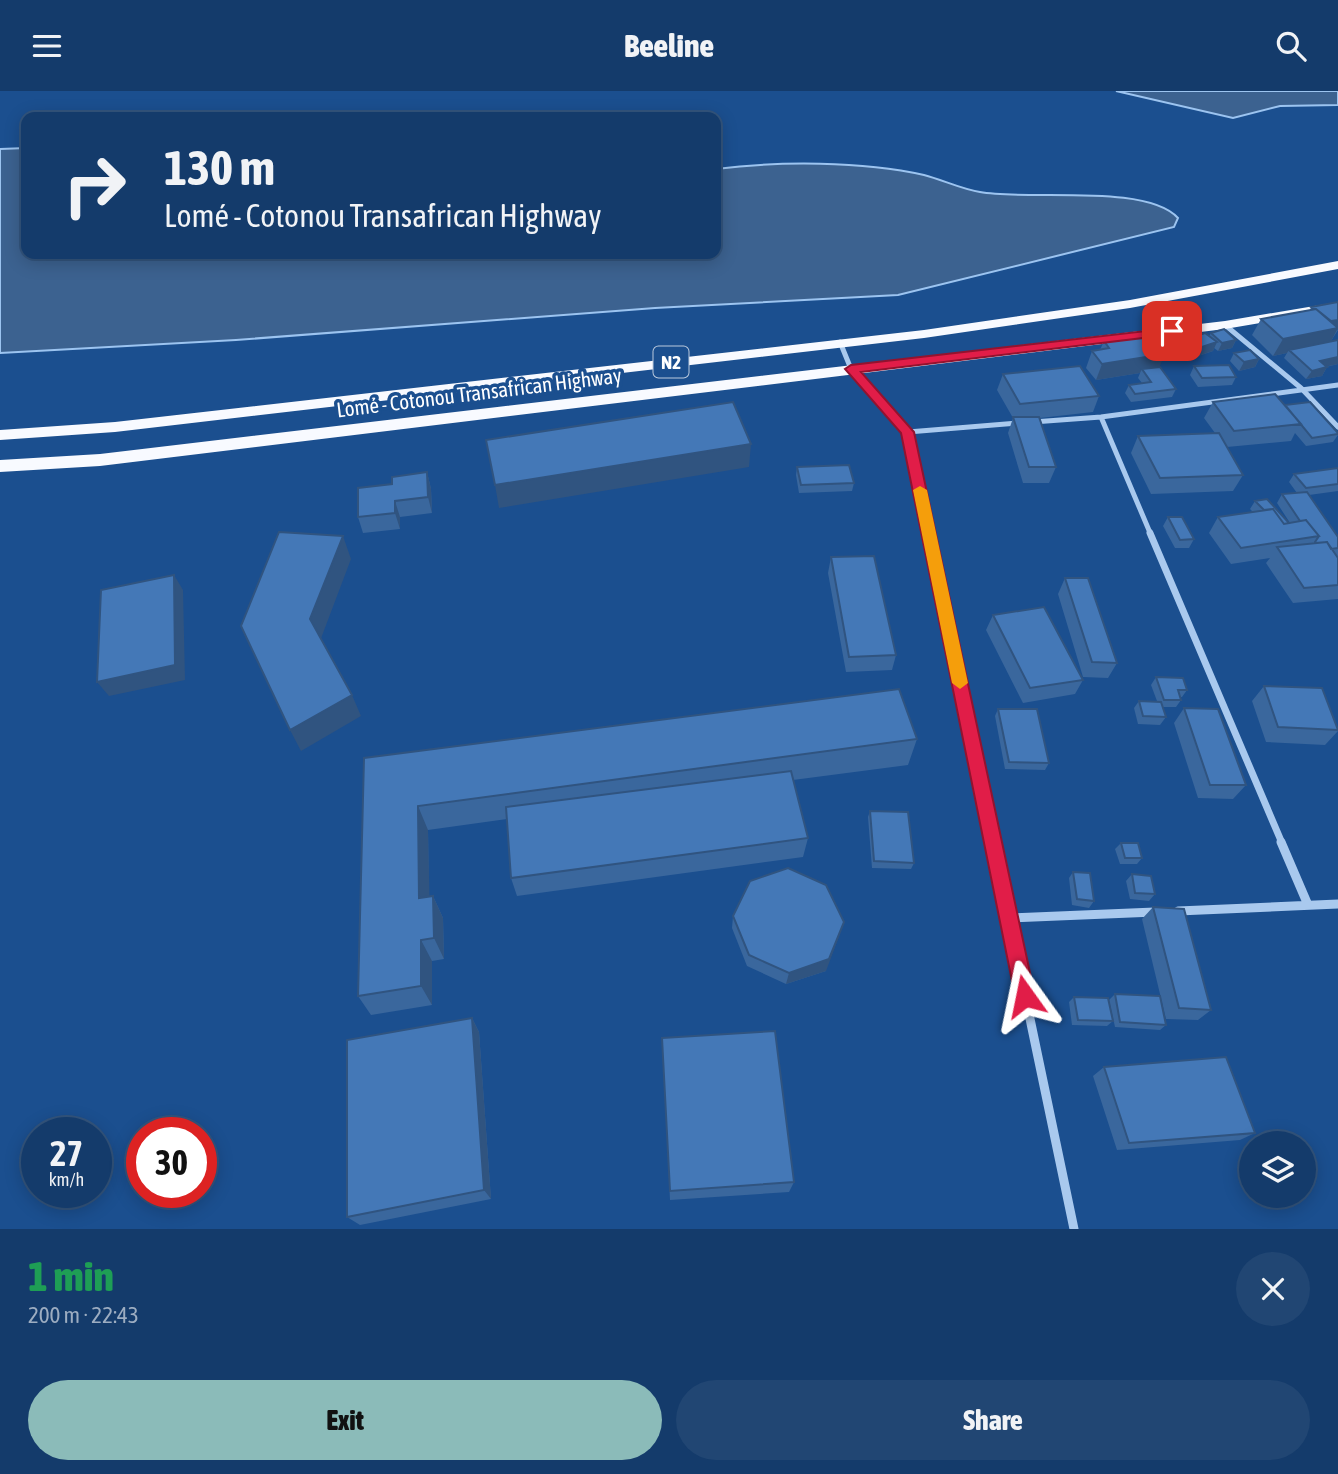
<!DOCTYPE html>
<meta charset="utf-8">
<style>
:root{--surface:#143b6b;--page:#214673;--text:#f1f3f6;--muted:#9dadc1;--line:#33557e;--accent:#8bbbb9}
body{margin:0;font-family:"Asap Condensed",sans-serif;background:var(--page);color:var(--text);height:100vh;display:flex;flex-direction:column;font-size:26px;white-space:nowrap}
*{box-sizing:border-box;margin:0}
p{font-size:23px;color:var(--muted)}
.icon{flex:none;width:38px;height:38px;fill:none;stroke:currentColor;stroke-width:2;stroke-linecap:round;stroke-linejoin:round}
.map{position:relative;height:1138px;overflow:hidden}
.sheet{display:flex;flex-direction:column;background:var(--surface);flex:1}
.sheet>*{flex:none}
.banner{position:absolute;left:21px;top:21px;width:700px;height:147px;border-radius:14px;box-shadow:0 4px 18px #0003,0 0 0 2px var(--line);background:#143b6b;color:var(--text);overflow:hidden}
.controls{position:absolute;left:1239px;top:1040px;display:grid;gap:14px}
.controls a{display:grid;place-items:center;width:77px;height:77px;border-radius:50%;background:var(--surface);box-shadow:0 4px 18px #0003,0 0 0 2px var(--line);font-size:35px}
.speed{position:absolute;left:21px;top:1026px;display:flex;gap:14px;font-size:35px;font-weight:700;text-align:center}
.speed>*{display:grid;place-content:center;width:91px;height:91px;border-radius:50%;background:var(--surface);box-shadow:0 4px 18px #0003,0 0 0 2px var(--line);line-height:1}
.speed small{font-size:18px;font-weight:400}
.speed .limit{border:10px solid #d22;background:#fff;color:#111}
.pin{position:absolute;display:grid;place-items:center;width:60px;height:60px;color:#fff;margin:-30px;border-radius:14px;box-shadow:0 4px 10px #0006}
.me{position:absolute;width:77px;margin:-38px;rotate:348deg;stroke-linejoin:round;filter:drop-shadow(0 0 5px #0008)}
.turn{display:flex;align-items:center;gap:24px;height:147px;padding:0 28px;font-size:32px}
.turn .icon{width:91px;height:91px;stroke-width:2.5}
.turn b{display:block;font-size:49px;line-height:60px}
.round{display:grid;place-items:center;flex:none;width:74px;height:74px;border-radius:37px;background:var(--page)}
.headline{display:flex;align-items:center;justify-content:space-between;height:119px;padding:0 28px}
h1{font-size:42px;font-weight:800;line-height:52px;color:#1e9e55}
.action{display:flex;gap:14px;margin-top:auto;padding:14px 28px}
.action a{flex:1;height:80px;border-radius:42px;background:var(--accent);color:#111;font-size:28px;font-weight:800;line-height:80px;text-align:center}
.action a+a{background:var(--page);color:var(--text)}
header{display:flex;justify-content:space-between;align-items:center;height:91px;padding:0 28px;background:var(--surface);font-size:32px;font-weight:800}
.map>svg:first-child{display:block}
</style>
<header><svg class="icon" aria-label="menu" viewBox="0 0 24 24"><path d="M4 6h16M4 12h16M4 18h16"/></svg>Beeline<svg class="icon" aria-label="search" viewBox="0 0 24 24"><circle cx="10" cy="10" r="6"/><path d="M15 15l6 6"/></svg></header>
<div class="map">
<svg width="1338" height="1138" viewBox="0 0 1338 1138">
<rect width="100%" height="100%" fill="#1b4f8f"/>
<path fill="#3c6290" stroke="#9cc4f0" stroke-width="2" d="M1116 0H1338V14L1280 15 1233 27Z
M26 57V163H716V78C778 70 862 70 924 84 943 89 961 98 980 101 1028 110 1146 92 1178 127L1174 136 898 204 655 217 236 249 0 262V58Z"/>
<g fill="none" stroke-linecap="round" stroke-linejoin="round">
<path stroke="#a9c9ee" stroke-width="5" d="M1225 234 1301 297 1338 336
M840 251 851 278 908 341 929 444
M1101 326 1151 444
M1033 331 1101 326 1338 294
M908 341 1018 332"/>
<path stroke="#a9c9ee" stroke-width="7" d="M929 442 994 752
M1150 442 1282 752"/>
<path stroke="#a9c9ee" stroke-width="9" d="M993 751 1074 1138
M1281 751 1308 814
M1178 820 1338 813
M1009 827 1155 821"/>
<path fill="#f8faff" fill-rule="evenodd" d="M1338 170V178L1130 217 924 247 115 341 0 349V339L115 331 924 239 1130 209Z
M1338 211V219L1225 238 100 375 0 381V369L100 363 1225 230Z"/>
</g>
<path fill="#3a679d" d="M1311 216 1338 239 1331 250 1338 273 1326 276H1327L1322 285 1306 288 1284 267 1287 262 1273 265 1252 244 1261 228 1310 219Z
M1211 242 1236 249 1232 257 1218 260 1214 257 1213 260 1198 265 1186 255 1190 247 1209 245Z
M1104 250 1159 276 1176 298 1172 306 1131 311 1125 302 1129 294 1142 292 1138 287 1140 282 1096 289 1086 277 1092 260 1100 259Z
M1234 262 1259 268 1255 276 1239 280 1230 270Z
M1194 275 1236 286 1232 294 1198 296 1190 284Z
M1003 283 1099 305 1093 321 1040 327 1056 376 1049 392H1023L1008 342 1013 327 997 299Z
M1213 311 1285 314 1338 342V344L1333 351 1306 355 1295 342 1291 350 1227 356 1243 384 1233 400 1151 403 1131 362 1138 345 1215 342 1204 327Z
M797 376 854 392 852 400 799 402 796 384Z
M1338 377V400L1309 404 1338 446V465H1337L1338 467V508L1293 512 1266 472 1270 467 1231 473 1209 442 1218 426 1253 421 1250 418 1255 410 1289 432H1290L1277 412 1282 403 1297 402 1289 391 1294 383Z
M427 381 431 398 432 422 400 426V438L363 442 358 426 392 393Z
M1168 426 1194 448 1189 457H1175L1163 435Z
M831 466 896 564 892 579 846 581 828 482Z
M1065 487 1117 572 1108 587 1083 586 1058 503Z
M993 524 1083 589 1075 603 1023 612 986 539Z
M1156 586 1187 599 1182 606H1180L1181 609 1176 616H1162L1166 626 1160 634 1138 633 1134 617 1139 610H1157L1151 594Z
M1264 595 1338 638V640L1325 654 1266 651 1252 610Z
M1184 617 1246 694 1233 708 1198 707 1174 632Z
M998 618 1049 672 1045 679 1005 678 995 625Z
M917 648 908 674 793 689 808 747 803 766 517 805 511 787 507 728 428 739 429 806 433 805 443 827 444 868 432 870V914L371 924 358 905 364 667Z
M870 720 914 772 911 778 872 777 868 726Z
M1121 752 1142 767 1137 773H1120L1115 758Z
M1073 781 1094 810 1089 817 1072 814 1069 787Z
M1132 783 1155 803 1149 810 1130 808 1126 790Z
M1153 816 1211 919 1198 929 1166 928 1142 828Z
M733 825 826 880 786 893 747 875 732 837Z
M1115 903 1166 934 1160 939 1115 936 1109 909Z
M1074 906 1113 930 1107 935 1072 934 1069 911Z
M472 927 479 941 491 1108 360 1134 347 1126Z
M663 961 794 1091 789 1101 670 1109Z
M1104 976 1255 1042 1240 1049 1117 1059 1093 985Z"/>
<path fill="#305480" d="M1338 229V236L1327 231Z
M1338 237 1329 254 1289 259 1287 262 1273 265 1283 248Z
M1236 249 1232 257 1218 260 1222 252Z
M1217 251 1213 260 1198 265 1202 256Z
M1165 263 1158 279 1142 278 1140 282 1096 289 1102 273Z
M1338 266V273L1315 278 1320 270Z
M1259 268 1255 276 1239 280 1244 271Z
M1327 276 1322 285 1306 288 1312 280Z
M751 353 749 376 499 417 495 394Z
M427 381 431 398 432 422 428 406Z
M395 410 400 426V438L395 422Z
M343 445 351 468 320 550 310 528Z
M174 484 183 499 185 589 109 605 97 591Z
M352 604 361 625 301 660 290 639Z
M418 715 428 739 430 829 419 807Z
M433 805 443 827 444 868 434 847Z
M840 843 826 880 786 893 789 882Z
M421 849 432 870V914L421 895Z
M472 927 479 941 491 1108 484 1099Z"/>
<path fill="#4478b7" stroke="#305480" stroke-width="2" d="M1338 211V229L1331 230 1316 218H1314L1311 216Z
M1316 218 1338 237 1283 248 1261 228Z
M1224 238 1236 249 1222 252 1211 242Z
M1205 242 1217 251 1202 256 1190 247Z
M1147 243 1165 263 1102 273 1092 260 1109 257 1104 250Z
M1338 249V266L1320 270 1327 276 1312 280 1289 259Z
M1250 259 1259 268 1244 271 1234 262Z
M1229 274 1236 286 1202 287 1194 275Z
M1080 275 1099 305 1020 313 1003 283Z
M1160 276 1176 298 1135 303 1129 294 1151 291 1142 278Z
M1275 303 1301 333 1234 340 1213 311Z
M733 311 751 353 495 394 486 349Z
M1310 311 1338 342V343L1312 347 1285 314Z
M1013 326H1039L1056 376H1029Z
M1219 342 1243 384 1160 387 1138 345Z
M849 374 854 392 801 394 797 376Z
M1338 377V393L1306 397 1294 383Z
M427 381 428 406 395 410V422L358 426V397L392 393V386Z
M1307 401 1338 446V457L1331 458 1327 451 1315 452V451L1319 445 1306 429 1300 430 1282 403Z
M1267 408 1289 432 1284 433 1273 418 1264 419 1255 410Z
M1273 418 1284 433 1306 429 1319 445 1241 457 1218 426Z
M1168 426H1182L1194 448 1180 449Z
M279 441 343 445 310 528 352 604 290 639 241 535Z
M1327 451 1338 467V494L1304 497 1277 456Z
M874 465 896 564 849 566 831 466Z
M174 484 175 574 97 591 101 499Z
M1065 487H1088L1117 572 1092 571Z
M1044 516 1083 589 1030 597 993 524Z
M1156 586 1183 587 1187 599H1178L1181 609H1164Z
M1264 595 1322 597 1338 639 1278 636Z
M899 598 917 648 418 715 419 807 433 805 434 847 421 849V895L358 905 364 667Z
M1139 610 1161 611 1166 626 1143 625Z
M1184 617 1218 618 1246 694H1210Z
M998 618H1037L1049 672 1009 671Z
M791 680 808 747 511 787 506 716Z
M870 720 908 721 914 772 874 770Z
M1121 752H1138L1142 767H1125Z
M788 777 826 794 844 831 829 868 789 882 749 864 733 825 750 790Z
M1073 781 1090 782 1094 810 1077 808Z
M1132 783 1151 785 1155 803 1135 802Z
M1153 816 1184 818 1211 919 1179 917Z
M1115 903 1160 905 1166 934 1120 931Z
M1074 906 1108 907 1113 930 1078 929Z
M472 927 484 1099 347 1126V949Z
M775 940 794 1091 670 1100 662 947Z
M1226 966 1255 1042 1129 1052 1104 976Z"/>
<path fill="#e11d48" stroke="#92132f" stroke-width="2" d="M1172 237 1176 238V243L861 281 914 341 1035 905 1032 912 1025 915 1018 912 1015 905 901 342 845 278 851 274Z"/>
<path fill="#f59e0b" d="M920 395 927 399 968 592 960 598 952 592 913 399Z"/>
<g text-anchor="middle" stroke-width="7" stroke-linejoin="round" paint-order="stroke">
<rect fill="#1b4f8f" stroke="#bbcadd" stroke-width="2" x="653.5" y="255.5" width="35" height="31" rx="5"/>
<g font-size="19" font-weight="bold" fill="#fff">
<text x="671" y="278">N2</text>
</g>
<g font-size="21" fill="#fff" stroke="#1b4f8f">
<text transform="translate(479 302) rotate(-7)" y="7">Lomé - Cotonou Transafrican Highway</text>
</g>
</g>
</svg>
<div class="controls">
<a><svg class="icon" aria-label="layers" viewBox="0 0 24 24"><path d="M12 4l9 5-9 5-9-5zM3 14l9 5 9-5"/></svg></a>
</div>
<div class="speed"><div>27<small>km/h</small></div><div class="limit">30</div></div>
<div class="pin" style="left:1172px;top:240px;background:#d93025"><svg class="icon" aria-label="arrive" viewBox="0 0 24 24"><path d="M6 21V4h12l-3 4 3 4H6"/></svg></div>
<svg class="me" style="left:1025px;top:905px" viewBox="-20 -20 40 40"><path d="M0-17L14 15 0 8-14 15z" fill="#e11d48" stroke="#fff" stroke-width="4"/></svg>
<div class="banner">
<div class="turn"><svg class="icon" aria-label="right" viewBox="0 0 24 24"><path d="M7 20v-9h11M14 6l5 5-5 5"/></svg><div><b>130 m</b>Lomé - Cotonou Transafrican Highway</div></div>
</div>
</div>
<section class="sheet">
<div class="headline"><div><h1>1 min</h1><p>200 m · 22:43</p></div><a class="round"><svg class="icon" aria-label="close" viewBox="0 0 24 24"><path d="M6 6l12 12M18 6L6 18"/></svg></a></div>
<div class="action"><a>Exit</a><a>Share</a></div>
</section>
